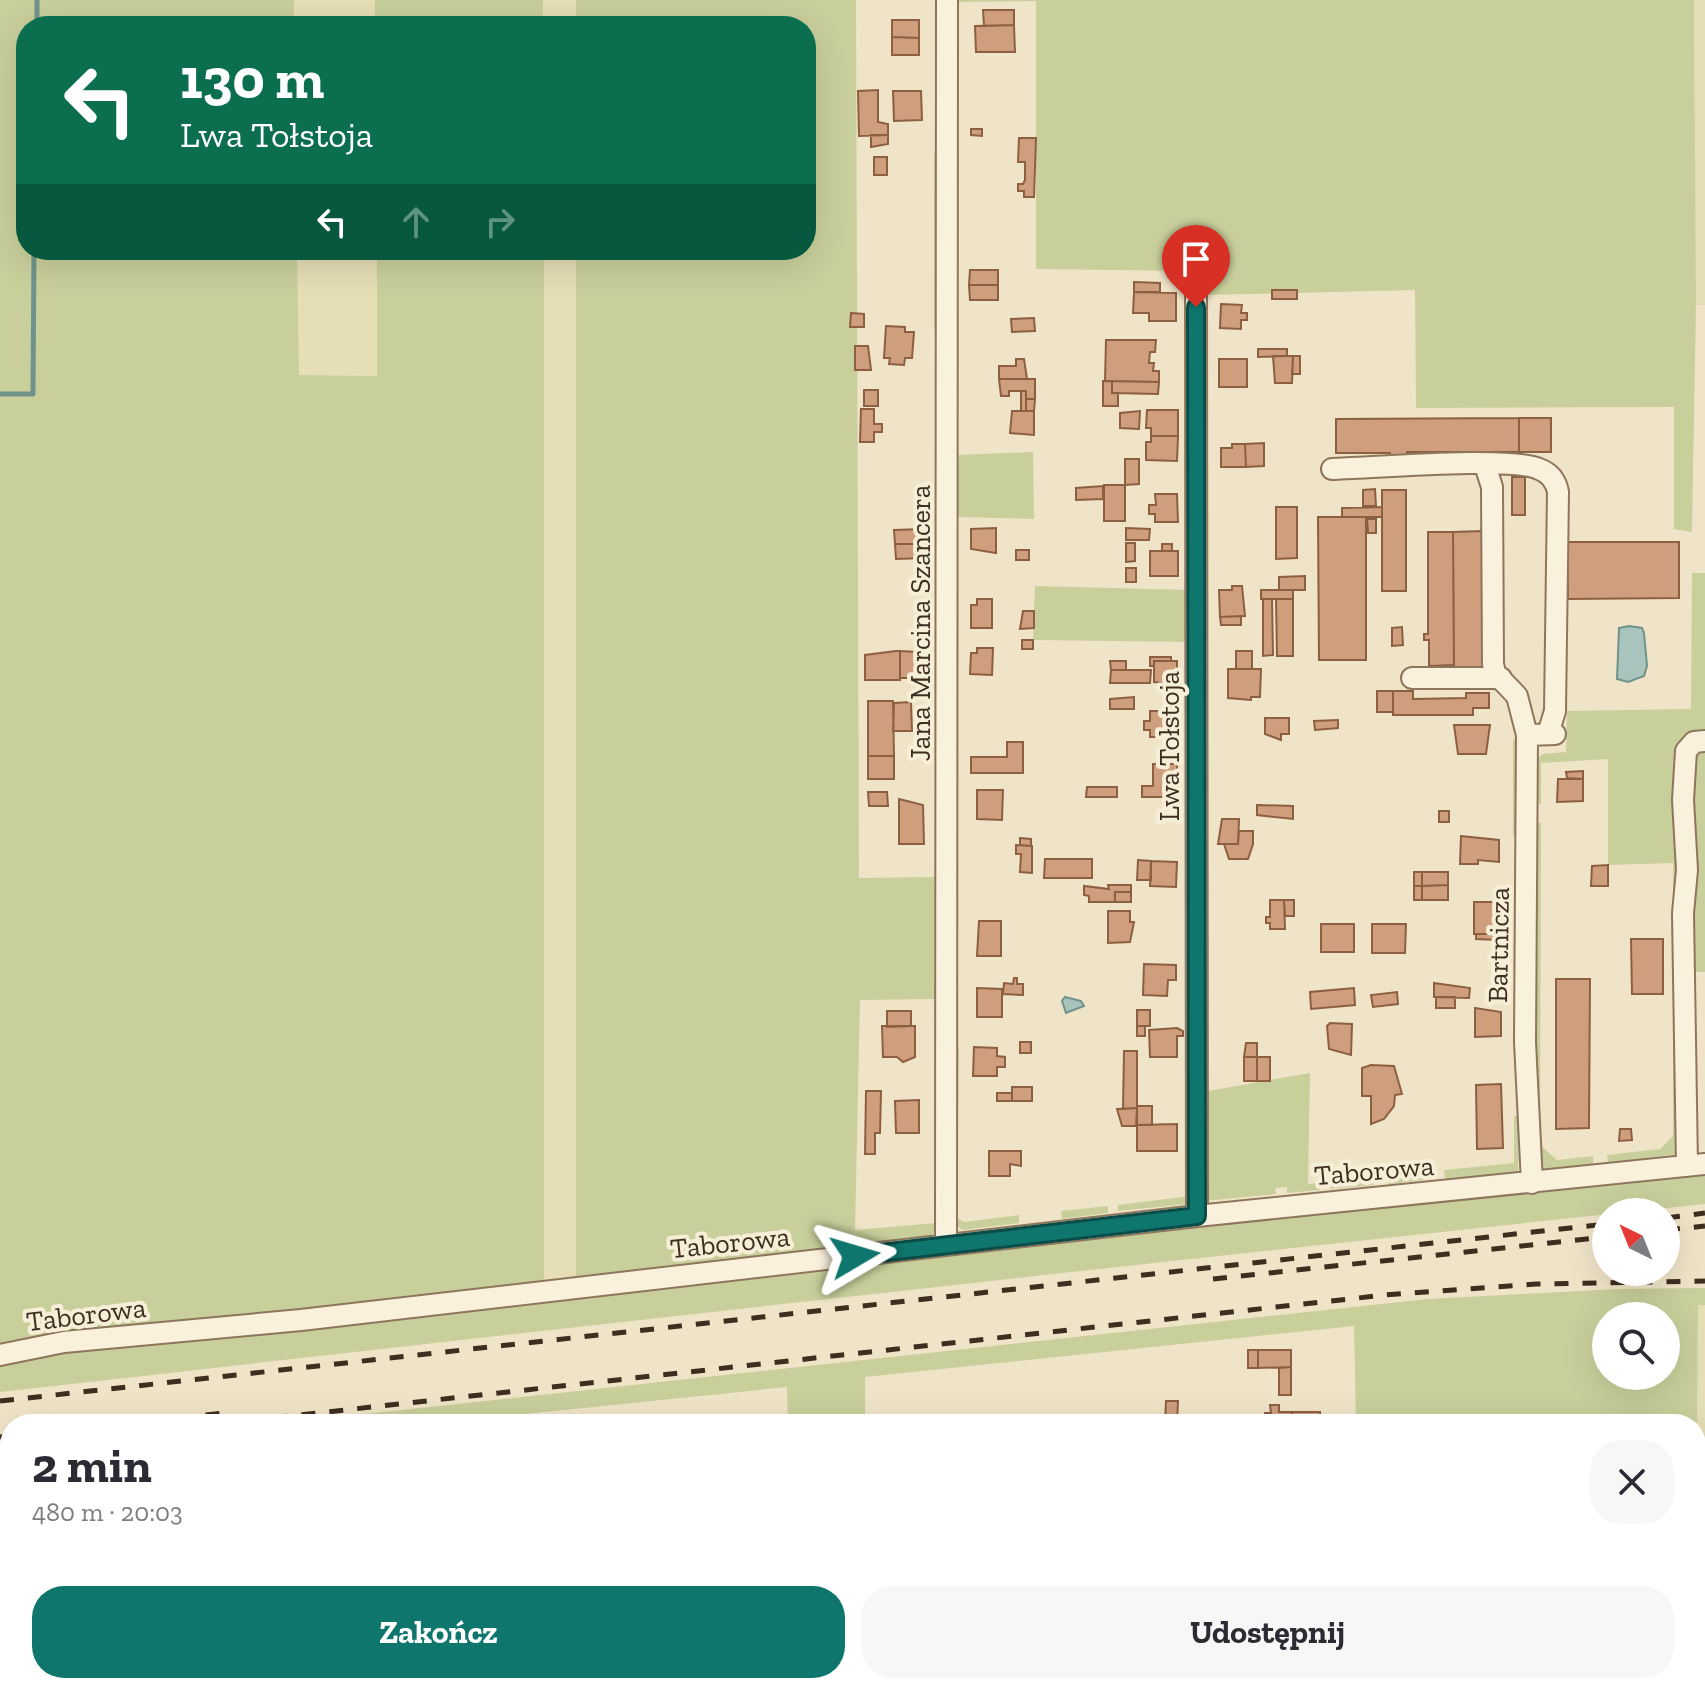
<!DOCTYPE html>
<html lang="pl">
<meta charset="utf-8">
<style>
:root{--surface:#fff;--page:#f7f7f7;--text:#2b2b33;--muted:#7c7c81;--accent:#0f766e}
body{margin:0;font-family:"Zilla Slab",serif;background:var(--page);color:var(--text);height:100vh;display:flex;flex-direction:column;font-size:30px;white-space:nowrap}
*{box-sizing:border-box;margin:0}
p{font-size:26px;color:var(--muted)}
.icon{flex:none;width:44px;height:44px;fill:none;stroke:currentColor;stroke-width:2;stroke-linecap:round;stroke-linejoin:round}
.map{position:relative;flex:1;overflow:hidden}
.drawer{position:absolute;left:0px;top:1414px;width:1706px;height:280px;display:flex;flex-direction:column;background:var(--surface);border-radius:32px 32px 0 0;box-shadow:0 8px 32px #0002}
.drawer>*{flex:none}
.top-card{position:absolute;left:16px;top:16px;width:800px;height:244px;border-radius:32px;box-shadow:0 8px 32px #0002;background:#0b6e4f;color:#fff;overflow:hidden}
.needle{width:52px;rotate:317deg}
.buttons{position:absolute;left:1592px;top:1198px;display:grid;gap:16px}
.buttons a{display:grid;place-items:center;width:88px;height:88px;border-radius:50%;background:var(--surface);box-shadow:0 8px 32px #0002;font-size:40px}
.pin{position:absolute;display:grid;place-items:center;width:68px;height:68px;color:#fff;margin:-82px -34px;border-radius:50% 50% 50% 0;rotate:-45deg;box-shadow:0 0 8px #0007}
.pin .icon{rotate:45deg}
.me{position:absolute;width:88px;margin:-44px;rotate:83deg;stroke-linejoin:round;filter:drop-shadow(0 0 6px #0008)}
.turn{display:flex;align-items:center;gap:28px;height:168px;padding:0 32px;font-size:36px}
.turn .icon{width:104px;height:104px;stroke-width:2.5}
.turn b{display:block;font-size:56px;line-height:68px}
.lanes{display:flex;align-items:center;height:76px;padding:0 32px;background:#0003;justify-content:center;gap:40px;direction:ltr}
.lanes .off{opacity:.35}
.round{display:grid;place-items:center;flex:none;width:84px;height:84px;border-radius:32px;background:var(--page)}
.summary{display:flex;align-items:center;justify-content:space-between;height:136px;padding:0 32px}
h1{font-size:48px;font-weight:700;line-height:60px}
.primary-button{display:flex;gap:16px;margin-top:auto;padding:16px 32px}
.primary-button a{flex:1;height:92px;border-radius:32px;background:var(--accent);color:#fff;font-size:32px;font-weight:700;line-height:92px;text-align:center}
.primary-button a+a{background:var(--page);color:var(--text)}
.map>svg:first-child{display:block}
</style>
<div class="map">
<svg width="1705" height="1694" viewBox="0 0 1705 1694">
<rect width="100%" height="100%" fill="#f0e4c8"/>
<path fill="#e6deb5" d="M294 0H375V26H294Z
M542 0H576V26H543Z
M1694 0H1705V305H1696Z
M297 250H377L378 376 299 375Z
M543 250H576V1281L544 1285Z
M1698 1305H1705V1549H1696Z"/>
<path fill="#c9cf9b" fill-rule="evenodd" d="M0 0H294V26H26V250H297L299 375 377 376V250H544V1285L0 1348Z
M375 0H543V26H375Z
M576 0H856L859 878 935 877V804L942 807V926L935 929V945L941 948V1016L936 1018 935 999 860 1000 855 1230 936 1223V1101L941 1106 937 1229 929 1239 576 1281V250H806V26H576Z
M952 0H1694L1696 305 1692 532 1674 529V407L1416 408 1415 290 1204 295 1189 271 1036 269V1L958 2V17L952 14Z
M934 153 940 155 939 328 934 329Z
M957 418V455L1033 452 1034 519 958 517 957 548 953 546V420Z
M1692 573H1705V734L1692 738 1678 1154 1608 1163 1607 1155 1660 1149 1673 1136V863L1608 865V759L1541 763V804L1532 805 1534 761 1543 754 1566 752 1567 711 1691 709Z
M1035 586 1190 590 1189 642 1033 640Z
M1513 739 1518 740V837L1513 836Z
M1705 745V972H1689V757Z
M1532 823H1541L1540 1145 1557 1160 1593 1156V1164L1543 1170 1535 1160Z
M959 1047 957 1218 964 1222 1019 1215V1223L963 1230 956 1225 953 1049Z
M1310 1073 1308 1184 1320 1183V1190L1287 1193V1187L1275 1188 1276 1194 1204 1201 1202 1092Z
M1514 1116H1519L1518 1172 1445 1179 1444 1170 1514 1163Z
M1432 1171V1179L1389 1184 1388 1176Z
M1705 1172V1204C1141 1263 568 1328 0 1392V1361L40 1352Z
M1374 1178V1185L1330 1189 1329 1182Z
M1190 1196 1189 1204 1118 1211V1205Z
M1108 1206V1213L1062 1219 1061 1211Z
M1705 1288V1305H1698L1696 1553V1424H1356L1354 1326 865 1377V1424H788L787 1387 429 1424H272L1428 1299 1616 1289ZM1606 1316H1666V1376H1606Z
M789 1684H866V1694H789Z
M1417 1684H1478V1688L1418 1691Z"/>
<path fill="#a9c4bc" stroke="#6f938a" stroke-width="2" d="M1629 626 1642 628 1644 633 1647 666 1644 676 1628 682 1617 679 1619 628Z
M1065 997 1081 1001 1084 1006 1066 1013 1062 1001Z"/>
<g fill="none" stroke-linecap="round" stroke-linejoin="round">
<path stroke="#6f938a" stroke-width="5" d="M37 26V0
M0 394H33L34 250"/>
</g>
<path fill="#cf9f7d" stroke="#8d5f41" stroke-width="2" d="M983 10H1014V25L984 26Z
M892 20H919V38L892 37Z
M1014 25 1015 52H976L975 26Z
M892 37 919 38V55H892Z
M878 90V122L888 124V135L859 136 858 91Z
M893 91H921L922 120 894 121Z
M971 129H982V136L971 135Z
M871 135H888V144L871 147Z
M1019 138H1036L1034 197H1024V191H1018V184H1023L1025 180V162H1018Z
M874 157H887V175H874Z
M970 270H998V285H969Z
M1134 282 1160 283V292H1134Z
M969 285H998V300H970Z
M1272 290H1297V299H1272Z
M1134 292 1176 293V321H1149V313H1133Z
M1221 304 1242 305 1241 313H1247V320H1241V329L1220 328Z
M851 313 864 314V327H850Z
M1034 318 1035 331 1012 332 1011 319Z
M886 326 905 327V332H914L912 358H905L904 365 889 364 890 358H884Z
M1106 340H1156L1155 352H1150L1149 363H1154L1153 371H1159V382L1105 381Z
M855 346H868L871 370H855Z
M1258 349H1287V356L1258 357Z
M1273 356H1293L1292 383H1275Z
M1293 356H1300V374H1292Z
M1016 359H1024L1027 379H999V366H1016Z
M1219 359H1247V387H1219Z
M999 379H1035V399H1026V391H1009V396H1001Z
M1103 381H1112V393H1118V406H1103Z
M1112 381 1159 382 1158 394 1112 393Z
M864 390H878V406H864Z
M1021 391H1026V411H1021Z
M1026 399H1035L1034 411H1026Z
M861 409H874V424H882V432H874V442H860Z
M1147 410H1178V436H1151V428H1146Z
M1012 411H1034V435L1010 433Z
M1140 411 1139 429 1120 428V413Z
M1519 418V452H1407V456H1390V453H1336V419Z
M1519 418H1551V452H1519Z
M1151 436H1178L1177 461 1146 460V442H1151Z
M1264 443V466L1246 467 1245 444Z
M1232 444H1245L1246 467H1221V448H1232Z
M1125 459H1139V484L1125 485Z
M1512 477H1525V515H1512Z
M1104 485H1125V521H1104Z
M1103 486V499L1076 500V488Z
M1375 489 1376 506H1363V490Z
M1382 490H1406V591H1382Z
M1155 494H1177L1178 522H1155V514H1149V505H1156Z
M1276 507H1297V558L1276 559Z
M1382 507V517H1342V508Z
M1318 517H1366V660H1319Z
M1367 519H1376V533H1368Z
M996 528V553L971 549V529Z
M1126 528 1150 529 1149 540H1126Z
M923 529V544H895L894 530Z
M1482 531V599L1486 598 1483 612V672H1454L1453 532Z
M1428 532H1453L1454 665 1429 666V640H1424V634H1428Z
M1567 542H1679V598L1568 599Z
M1126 543H1135V561L1126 562Z
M895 544H923L924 558 896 559Z
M1162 544H1172V551H1162Z
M1016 550H1029V560H1016Z
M1150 551H1178V576H1150Z
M1126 568H1136V582H1126Z
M1305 576V590H1279V577Z
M1232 586H1242L1245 616 1220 617 1219 590H1232Z
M1261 590H1293V599H1261Z
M977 599H992V628H971V605H977Z
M1263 599H1272L1273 655 1263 656Z
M1276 599H1293V656H1277Z
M1023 611H1034V628L1020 629Z
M1241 616V625H1221L1220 617Z
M1402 627 1403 645 1392 646V628Z
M1022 640H1033V649H1022Z
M977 648H993L992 675 970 674 971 653H977Z
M896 651H900V680H865V655Z
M900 651 917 652V656L924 657 923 678H900Z
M1236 651H1252V669H1236Z
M1150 657H1171V661H1154V666H1150Z
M1110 661H1126V670H1111Z
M1154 661H1177V685L1154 682Z
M1228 669H1261L1260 697H1251V700L1228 698Z
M1111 670H1151L1150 683H1110Z
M1377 691H1393V712H1377Z
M1393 691H1413V699L1466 698V693H1489V708H1473V715H1393Z
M1134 697V709H1110V699Z
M868 701H893L894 756H868Z
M911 702 912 731H893L894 703Z
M1150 711H1177L1176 737H1150V730H1144V721H1150Z
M1265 718H1289V734H1281V740L1265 734Z
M1338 720V728L1315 730 1314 721Z
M1454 725H1490L1486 754H1458Z
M1007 742H1023V773H971V757H1007Z
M868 756H894V779H868Z
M1153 764H1177V797H1142V786H1153Z
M1583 771V779L1567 778 1566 772Z
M1558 779H1583V801L1557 802Z
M1087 787H1117V797H1086Z
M977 790H1003L1002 820 977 819Z
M868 792H887L888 806H869Z
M899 799 923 805 924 844H899Z
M1257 805 1293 806V819L1257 815Z
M1439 811H1449V822H1439Z
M1222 819H1239L1238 844H1218Z
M1239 831H1253V844L1248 859H1229L1224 844H1238Z
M1461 836 1499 840V862L1478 860V864H1460Z
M1020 838 1031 839V846L1020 845Z
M1016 845 1032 846V873L1020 872 1021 854H1016Z
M1045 859H1092V878H1044Z
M1138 860 1151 861V880H1137Z
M1151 861 1177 862 1176 887 1150 886Z
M1608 865V886H1591L1592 866Z
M1414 872H1422V886H1414Z
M1422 872H1448V885L1422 886Z
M1108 885H1131V892H1115V902H1089V896L1084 895V886L1109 889Z
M1448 885V900H1422V886Z
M1414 886H1422V900H1414Z
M1115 892H1131V902H1115Z
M1270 900H1284L1285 929H1270V923H1266V917H1270Z
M1284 900H1294V916H1285Z
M1474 902H1499V934H1474Z
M1108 911H1130V922H1134L1130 942 1108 943Z
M979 921H1001V956H977Z
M1321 924H1354V952H1321Z
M1372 924H1406L1405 953H1372Z
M1476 934H1498V940L1476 939Z
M1631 939H1663V994H1632Z
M1144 964 1176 965V980H1168L1167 996 1143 995Z
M1014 978H1017V984H1023V995L1003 994 1004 983 1013 984Z
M1556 979H1590L1589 1128 1556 1129Z
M1434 983 1470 988 1469 998 1434 997Z
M977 988 1002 989V1017H977Z
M1354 988 1355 1005 1311 1009 1310 992Z
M1397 992 1398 1004 1373 1007 1371 995Z
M1436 997H1455V1008H1436Z
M1475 1008 1501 1012V1036L1475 1037Z
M1137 1010H1150V1026H1137Z
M887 1011H911V1026L887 1027Z
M1330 1023 1352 1024 1351 1055 1329 1049 1327 1026Z
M882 1026H915V1057L903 1062 897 1057H883Z
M1137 1026H1145V1036H1137Z
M1177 1028 1183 1031V1036H1177V1057H1150L1149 1030Z
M1020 1042H1031V1053H1020Z
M1246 1043H1257V1057H1244Z
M974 1047 997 1048V1056L1005 1057V1067H997V1076H973Z
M1124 1051H1137V1108L1123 1109Z
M1244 1057H1257V1081H1244Z
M1257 1057H1270V1081H1257Z
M1371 1065 1394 1066 1402 1094 1395 1095 1394 1106 1384 1119 1371 1124V1096H1362V1068Z
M1501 1084 1503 1148 1477 1149 1476 1085Z
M1012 1087H1032V1101H1012Z
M866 1091H881L880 1133H875V1154H865Z
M997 1093H1012V1101H997Z
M919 1100V1133H896L895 1101Z
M1137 1106H1152V1125H1137Z
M1137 1108 1136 1126H1122L1117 1109Z
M1177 1124V1151H1137V1125Z
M1620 1129H1631L1632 1140 1619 1141Z
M989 1151H1021V1166L1010 1164V1176H989Z
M1248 1350H1258V1368H1248Z
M1258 1350H1291V1367L1258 1368Z
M1291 1367V1395H1279V1368Z
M1166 1401H1178L1177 1424H1165Z
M1270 1405H1279V1412H1292V1424H1265V1413H1271Z
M1292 1412H1320V1419H1329V1424H1292Z
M931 1417H990V1424H931Z
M258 1684H272V1694H258Z
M543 1684H573V1694H543Z
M807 1684H826V1694H807Z
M886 1684H897V1691H886Z
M928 1684H937V1694H928Z
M937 1684H976V1694H937Z
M1321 1684 1336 1686V1694H1321Z
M1345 1684H1355V1693H1345Z
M1509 1684H1535V1694H1509Z
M1650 1684H1666L1663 1690H1650Z
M47 1686H70V1694H47Z
M1571 1689 1587 1690V1694H1571Z
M1650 1690H1677V1694H1650Z"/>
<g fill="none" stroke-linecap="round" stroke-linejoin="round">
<g stroke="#8d765c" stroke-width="24">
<path id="minor" d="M1196 276 1197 1216
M1485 465 1492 487 1493 664 1495 673 1517 696 1527 735
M1332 469C1372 468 1510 456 1539 469 1550 473 1556 481 1558 492L1555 711 1548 734
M1412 678H1501
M1687 1166 1683 913 1687 870 1683 800 1686 751 1694 742 1705 741
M1532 1183 1525 1042 1527 735 1555 734
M946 1245 947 0
M0 1355 64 1342 301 1320 1197 1216 1705 1164
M706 1684V1694
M1275 1684V1694
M1113 1694V1684"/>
</g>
<use href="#minor" stroke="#faf1dc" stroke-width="20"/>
<path stroke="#3d2e20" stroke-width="5" stroke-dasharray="14 14" stroke-linecap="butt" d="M1666 1218 1705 1213
M1666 1230 1705 1226
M1213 1279 1606 1237
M0 1401 1606 1224
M122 1424 233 1412
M218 1424 1385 1295 1536 1284 1705 1281
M0 1437 10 1436"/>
</g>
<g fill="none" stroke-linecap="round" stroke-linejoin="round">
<g stroke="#0a4d48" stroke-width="20">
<path id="route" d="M855 1256 1197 1216 1196 307"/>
</g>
<use href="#route" stroke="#0f766e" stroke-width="14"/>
</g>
<g text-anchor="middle" stroke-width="8" stroke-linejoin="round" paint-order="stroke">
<g font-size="28" fill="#3d2e20" stroke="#f7eed8">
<text transform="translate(920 623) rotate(-90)" y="10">Jana Marcina Szancera</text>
<text transform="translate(1169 746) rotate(-90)" y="10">Lwa Tołstoja</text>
<text transform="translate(1498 945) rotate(-89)" y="10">Bartnicza</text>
<text transform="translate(1374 1170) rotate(-5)" y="10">Taborowa</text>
<text transform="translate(730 1242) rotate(-6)" y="10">Taborowa</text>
<text transform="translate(86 1314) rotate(-7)" y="10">Taborowa</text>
</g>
</g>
</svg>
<div class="buttons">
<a><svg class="needle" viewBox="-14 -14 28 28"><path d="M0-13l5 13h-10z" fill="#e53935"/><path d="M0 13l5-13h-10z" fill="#7c7c81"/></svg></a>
<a><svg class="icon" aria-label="search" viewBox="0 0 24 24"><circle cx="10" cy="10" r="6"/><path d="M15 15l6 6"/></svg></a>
</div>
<div class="pin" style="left:1196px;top:307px;background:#d93025"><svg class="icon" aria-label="arrive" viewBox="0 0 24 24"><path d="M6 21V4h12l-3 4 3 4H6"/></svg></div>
<svg class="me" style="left:855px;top:1256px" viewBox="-20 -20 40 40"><path d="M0-17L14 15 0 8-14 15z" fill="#0f766e" stroke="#fff" stroke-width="4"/></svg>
<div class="top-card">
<div class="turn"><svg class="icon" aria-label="left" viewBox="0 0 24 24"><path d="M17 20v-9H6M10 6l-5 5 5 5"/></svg><div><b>130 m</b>Lwa Tołstoja</div></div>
<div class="lanes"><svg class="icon" aria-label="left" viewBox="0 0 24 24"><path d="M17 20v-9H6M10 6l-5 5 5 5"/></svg><svg class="icon off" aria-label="ahead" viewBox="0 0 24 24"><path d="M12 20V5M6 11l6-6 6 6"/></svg><svg class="icon off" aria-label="right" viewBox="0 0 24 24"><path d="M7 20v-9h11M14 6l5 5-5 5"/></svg></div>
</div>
<section class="drawer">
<div class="summary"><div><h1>2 min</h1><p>480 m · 20:03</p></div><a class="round"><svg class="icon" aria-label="close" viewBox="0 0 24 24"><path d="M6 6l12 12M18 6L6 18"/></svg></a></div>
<div class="primary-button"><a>Zakończ</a><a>Udostępnij</a></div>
</section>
</div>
